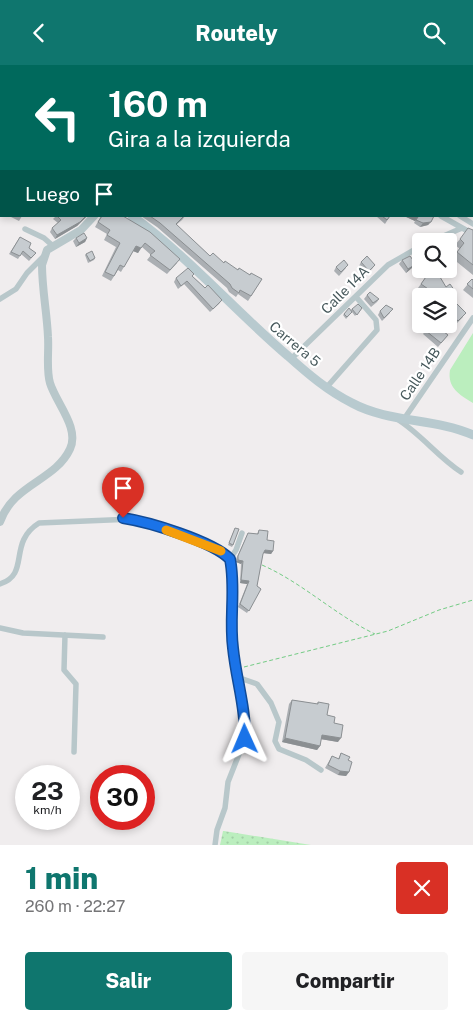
<!DOCTYPE html>
<html lang="es">
<meta charset="utf-8">
<style>
:root{--surface:#fff;--page:#f6f6f6;--text:#202124;--muted:#757577;--accent:#0f766e}
body{margin:0;font-family:"Public Sans",sans-serif;background:var(--page);color:var(--text);height:100vh;display:flex;flex-direction:column;font-size:19px;white-space:nowrap}
*{box-sizing:border-box;margin:0}
p{font-size:16px;color:var(--muted)}
.icon{flex:none;width:28px;height:28px;fill:none;stroke:currentColor;stroke-width:2;stroke-linecap:round;stroke-linejoin:round}
.map{position:relative;height:780px;overflow:hidden}
.panel{display:flex;flex-direction:column;background:var(--surface);flex:1}
.panel>*{flex:none}
.top-card{position:absolute;left:0px;top:0px;width:474px;height:152px;box-shadow:0 2px 8px #0003;background:#00695c;color:#fff;overflow:hidden}
.controls{position:absolute;left:412px;top:168px;display:grid;gap:10px}
.controls a{display:grid;place-items:center;width:45px;height:45px;border-radius:5px;background:var(--surface);box-shadow:0 2px 8px #0003;font-size:25px}
.speed{position:absolute;left:15px;top:700px;display:flex;gap:10px;font-size:25px;font-weight:700;text-align:center}
.speed>*{display:grid;place-content:center;width:65px;height:65px;border-radius:50%;background:var(--surface);box-shadow:0 2px 8px #0003;line-height:1}
.speed small{font-size:12px;font-weight:400}
.speed .limit{border:8px solid #d22;background:#fff;color:#111}
.pin{position:absolute;display:grid;place-items:center;width:42px;height:42px;color:#fff;margin:-51px -21px;border-radius:50% 50% 50% 0;rotate:-45deg;box-shadow:0 0 5px #0007}
.pin .icon{rotate:45deg}
.me{position:absolute;width:55px;margin:-28px;rotate:359deg;stroke-linejoin:round;filter:drop-shadow(0 0 4px #0008)}
.turn{display:flex;align-items:center;gap:18px;height:105px;padding:0 25px;font-size:22px}
.turn .icon{width:65px;height:65px;stroke-width:2.5}
.turn b{display:block;font-size:35px;line-height:42px}
.then{display:flex;align-items:center;height:48px;padding:0 25px;background:#0003;gap:10px;font-size:19px}
.round{display:grid;place-items:center;flex:none;width:52px;height:52px;border-radius:5px;background:var(--page)}
.head{display:flex;align-items:center;justify-content:space-between;height:85px;padding:0 25px}
h1{font-size:30px;font-weight:800;line-height:38px;color:var(--accent)}
.action{display:flex;gap:10px;margin-top:auto;padding:10px 25px}
.action a{flex:1;height:58px;border-radius:5px;background:var(--accent);color:#fff;font-size:20px;font-weight:800;line-height:58px;text-align:center}
.action a+a{background:var(--page);color:var(--text)}
header{display:flex;justify-content:space-between;align-items:center;height:65px;padding:0 25px;background:var(--accent);color:#fff;font-size:22px;font-weight:800}
.map>svg:first-child{display:block}
</style>
<header><svg class="icon" aria-label="back" viewBox="0 0 24 24"><path d="M15 5l-7 7 7 7"/></svg>Routely<svg class="icon" aria-label="search" viewBox="0 0 24 24"><circle cx="10" cy="10" r="6"/><path d="M15 15l6 6"/></svg></header>
<div class="map">
<svg width="473" height="780" viewBox="0 0 473 780">
<defs>
<pattern id="grass-dots" width="8" height="8" patternUnits="userSpaceOnUse" patternTransform="scale(1.25)"><rect width="8" height="8" fill="#bbeebe"/><path d="M2 2h.1M6 6h.1" fill="none" stroke="#a2cea6" stroke-width="1.8" stroke-linecap="round"/></pattern>
</defs>
<rect width="100%" height="100%" fill="#f0edee"/>
<path fill="#e1dedf" d="M0 0H64L1 1V33Z"/>
<path fill="url(#grass-dots)" d="M223 766H224L311 780H220Z"/>
<path fill="#bbeebe" d="M473 268V338C460 330 447 323 450 305Z"/>
<g fill="none" stroke-linecap="round" stroke-linejoin="round">
<path stroke="#73cb84" stroke-width="1" stroke-dasharray="4 2.5" stroke-linecap="butt" d="M262 500C303 518 335 550 375 569
M244 602 388 566 439 545 473 535"/>
<path stroke="#b8c7ca" stroke-width="5.5" d="M153 0 156 1
M172 0 175 1
M69 1V0
M441 151 473 169
M460 151 473 159
M25 164 44 173 53 181
M432 176 462 163
M0 234 16 224 27 208 43 192
M291 294 388 200 421 181
M326 323 377 265 376 255 357 233
M397 354C421 369 438 392 461 407
M404 354 473 253
M230 494 236 485 242 468
M0 519C31 509 7 478 39 458L133 454 217 484 230 494 233 507V582L244 644 245 674 228 717 225 743 217 765 215 780
M0 563 23 568 103 572
M65 570 64 605 76 619 74 687
M237 612 257 619 271 638 279 657 275 676 279 684 306 695 321 705"/>
<path stroke="#b8c7ca" stroke-width="8" d="M0 457C13 419 55 416 70 384 80 363 56 338 50 318 46 304 49 287 48 272 47 248 42 224 42 200L47 185 81 165 94 151"/>
<path stroke="#b8cacf" stroke-width="9" d="M0 77 1 78
M132 151C189 192 235 246 288 291 308 309 328 326 352 338 389 358 435 353 473 370"/>
</g>
<path fill="#abafb3" d="M233 0H300L302 1H236Z
M9 151H22L19 156Z
M54 151H87L77 161 55 174 50 167 52 163 58 158 53 154 55 152Z
M101 151H123L177 198 167 209 147 195 151 190 142 182 138 188 133 186 121 207 118 205 111 216 102 211 116 182 104 175 107 169 95 162Z
M141 151H185L182 155 176 160 210 191 238 205 262 214 248 236 238 229 236 232 229 227 227 223 157 162Z
M376 151H390L385 159Z
M404 151H434L428 160 420 162 414 158 415 156Z
M473 165V210L452 193 460 184 455 180 460 174Z
M20 172 29 183 36 188 29 196 21 189 18 194 9 189Z
M76 173H87L85 177 76 182 73 176Z
M86 189 95 193 94 195 88 198 85 190Z
M402 195 416 199 413 202 406 208 399 199Z
M361 197 375 200 372 204 366 209 359 201Z
M336 202 346 203 339 211 334 206Z
M428 209 446 222 453 230 450 232 463 252 456 259 449 252V231H427L428 230 418 223Z
M192 211 205 223 222 235 219 239 210 247 184 219 178 224 174 217 176 213Z
M472 214 473 215V233L463 225Z
M367 230 379 234 377 237 371 242 364 234Z
M421 242V253L417 249Z
M362 243 355 251 352 247 346 254 343 250 344 249 352 244Z
M380 246 390 248 382 256 378 250Z
M431 259 448 270 438 282 423 269Z
M235 463 233 480 232 482 228 480Z
M259 465 267 475 273 486 271 489 263 488 257 521 261 524 247 548 238 542 247 519 240 518 241 499 236 497V494L248 468 257 469Z
M292 635 317 639 318 637 327 650 334 658 338 677 321 674 320 681 317 685 282 677 289 639Z
M341 688 348 695 349 707 346 711 338 710 325 703 332 691 338 694Z"/>
<path fill="#8b8f92" d="M86 151H87L77 161 55 174 57 170Z
M404 151H415L418 152 415 156Z
M431 157 428 160 420 162 423 158Z
M87 173 85 177 76 182 79 178Z
M136 181 141 183 138 188 133 186Z
M416 199 413 202 406 208 408 204Z
M265 485 273 486 271 489 263 488Z
M238 495 243 496 241 499 236 497Z
M241 515 249 516 247 519 240 518Z
M322 670 341 673 338 677 320 674Z
M285 673 320 681 317 685 282 677Z
M340 706 349 707 346 711 338 710Z"/>
<path fill="#c7ccd0" stroke="#8b8f92" d="M198 0H223L226 1H201Z
M251 0H300L302 1H251Z
M1 39V65L0 64V43Z
M57 151H86L80 157 57 170 52 163 61 155Z
M102 151H123L150 167 180 194 170 205 150 190 155 186 145 178 141 183 136 181 124 202 120 200 114 211 105 207 120 178 107 170 110 165 98 157Z
M150 151H184L176 159 210 191 213 188 224 198 225 196 238 205 239 203 250 210 251 208 262 214 251 231 240 225 239 228 232 223 230 219 160 158Z
M382 151H390L387 155Z
M415 151H434L431 157 423 158 416 155 418 152Z
M468 163 473 165V200L457 187 464 178 460 174Z
M84 168 87 173 79 178 76 173Z
M20 172 31 178 29 183 36 188 31 193 23 186 20 191 11 187Z
M92 186 95 193 90 196 86 189Z
M367 191 375 200 369 206 361 197Z
M410 191 416 199 408 204 402 195Z
M344 195 348 200 341 207 336 202Z
M188 203 194 209 192 211 205 223 208 220 222 235 213 244 187 216 181 221 176 213Z
M434 208 440 212 446 222 450 219 455 226 449 231 466 248 458 256 449 246V231H433L430 227 431 226 421 219 428 209 431 212Z
M472 214 473 215V224L467 219Z
M370 227 379 234 373 238 367 230Z
M358 239 362 243 357 250 352 244Z
M386 240 393 244 384 253 380 246Z
M349 243 352 247 347 252 344 249Z
M431 259H434L448 270 441 278 426 266Z
M235 463 239 464 233 480 229 478Z
M259 465 268 466 267 475 274 476 273 486 265 485 263 489 257 521 261 524 249 546 240 539 249 516 241 515 243 496 238 495V491L248 468 258 469Z
M292 635 318 639V637L329 639 327 650 335 652 334 658 343 660 341 673 322 670 320 681 285 673Z
M341 688 350 692 348 695 352 697 349 707 340 706 328 700 332 691 339 694Z"/>
<g fill="none" stroke-linecap="round" stroke-linejoin="round">
<g stroke="#114b97" stroke-width="12">
<path id="route" d="M123 453C149 457 212 476 230 494 236 523 229 553 233 583 236 614 246 643 245 674"/>
</g>
<use href="#route" stroke="#1a73e8" stroke-width="9"/>
<path stroke="#f59e0b" stroke-width="9" d="M166 465 221 486"/>
</g>
<g text-anchor="middle" stroke-width="4.5" stroke-linejoin="round" paint-order="stroke">
<g font-size="14" fill="#45575a" stroke="#fff">
<text transform="translate(345 225) rotate(-45)" y="5">Calle 14A</text>
<text transform="translate(295 279) rotate(40)" y="5">Carrera 5</text>
<text transform="translate(420 309) rotate(-56)" y="5">Calle 14B</text>
</g>
</g>
</svg>
<div class="controls">
<a><svg class="icon" aria-label="search" viewBox="0 0 24 24"><circle cx="10" cy="10" r="6"/><path d="M15 15l6 6"/></svg></a>
<a><svg class="icon" aria-label="layers" viewBox="0 0 24 24"><path d="M12 4l9 5-9 5-9-5zM3 14l9 5 9-5"/></svg></a>
</div>
<div class="speed"><div>23<small>km/h</small></div><div class="limit">30</div></div>
<div class="pin" style="left:123px;top:453px;background:#d93025"><svg class="icon" aria-label="arrive" viewBox="0 0 24 24"><path d="M6 21V4h12l-3 4 3 4H6"/></svg></div>
<svg class="me" style="left:245px;top:674px" viewBox="-20 -20 40 40"><path d="M0-17L14 15 0 8-14 15z" fill="#1a73e8" stroke="#fff" stroke-width="4"/></svg>
<div class="top-card">
<div class="turn"><svg class="icon" aria-label="left" viewBox="0 0 24 24"><path d="M17 20v-9H6M10 6l-5 5 5 5"/></svg><div><b>160 m</b>Gira a la izquierda</div></div>
<div class="then">Luego<svg class="icon" aria-label="arrive" viewBox="0 0 24 24"><path d="M6 21V4h12l-3 4 3 4H6"/></svg></div>
</div>
</div>
<section class="panel">
<div class="head"><div><h1>1 min</h1><p>260 m · 22:27</p></div><a class="round" style="background:#d93025;color:#fff"><svg class="icon" aria-label="close" viewBox="0 0 24 24"><path d="M6 6l12 12M18 6L6 18"/></svg></a></div>
<div class="action"><a>Salir</a><a>Compartir</a></div>
</section>
